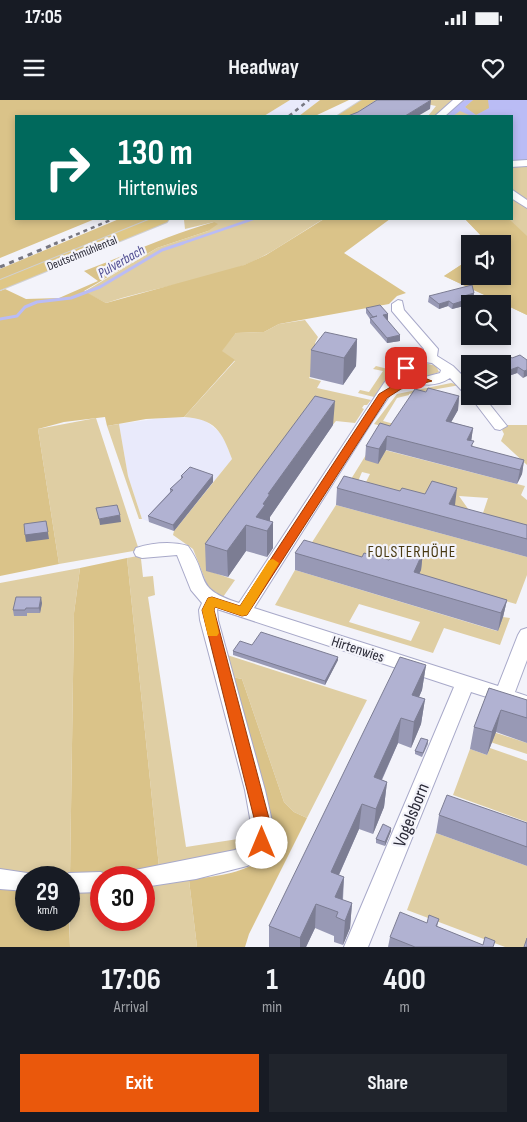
<!DOCTYPE html>
<meta charset="utf-8">
<style>
:root{--surface:#171b24;--page:#20242c;--text:#f1f3f6;--muted:#9ea1a6;--accent:#ea580c}
body{margin:0;font-family:"Sofia Sans Condensed",sans-serif;background:var(--page);color:var(--text);height:100vh;display:flex;flex-direction:column;font-size:19px;white-space:nowrap}
*{box-sizing:border-box;margin:0}
p{font-size:16px;color:var(--muted)}
.icon{flex:none;width:28px;height:28px;fill:none;stroke:currentColor;stroke-width:2;stroke-linecap:round;stroke-linejoin:round}
.map{position:relative;height:847px;overflow:hidden}
.panel{display:flex;flex-direction:column;background:var(--surface);flex:1}
.panel>*{flex:none}
.banner{position:absolute;left:15px;top:15px;width:498px;height:105px;border-radius:0px;box-shadow:0 2px 8px #0003;background:#00695c;color:#fff;overflow:hidden}
.fabs{position:absolute;left:461px;top:135px;display:grid;gap:10px}
.fabs a{display:grid;place-items:center;width:50px;height:50px;border-radius:0px;background:var(--surface);box-shadow:0 2px 8px #0003;font-size:25px}
.speed{position:absolute;left:15px;top:766px;display:flex;gap:10px;font-size:25px;font-weight:700;text-align:center}
.speed>*{display:grid;place-content:center;width:65px;height:65px;border-radius:50%;background:var(--surface);box-shadow:0 2px 8px #0003;line-height:1}
.speed small{font-size:12px;font-weight:400}
.speed .limit{border:8px solid #d22;background:#fff;color:#111}
.pin{position:absolute;display:grid;place-items:center;width:42px;height:42px;color:#fff;margin:-21px;border-radius:10px;box-shadow:0 2px 8px #0006}
.me{position:absolute;width:55px;margin:-28px;rotate:0deg;stroke-linejoin:round;filter:drop-shadow(0 0 4px #0008)}
.turn{display:flex;align-items:center;gap:18px;height:105px;padding:0 20px;font-size:22px}
.turn .icon{width:65px;height:65px;stroke-width:2.5}
.turn b{display:block;font-size:35px;line-height:42px}
.eta{display:flex;justify-content:space-evenly;align-items:center;height:85px;text-align:center}
.eta b{font-size:30px;font-weight:700;line-height:35px}
.action{display:flex;gap:10px;margin-top:auto;padding:10px 20px}
.action a{flex:1;height:58px;border-radius:0px;background:var(--accent);color:#fff;font-size:20px;font-weight:700;line-height:58px;text-align:center}
.action a+a{background:var(--page);color:var(--text)}
.status{display:flex;justify-content:space-between;align-items:center;height:35px;padding:0 25px;background:var(--surface);direction:ltr}
.status svg{height:14px;fill:currentColor}
header{display:flex;justify-content:space-between;align-items:center;height:65px;padding:0 20px;background:var(--surface);font-size:22px;font-weight:700}
.map>svg:first-child{display:block}
</style>
<div class="status"><b>17:05</b><svg viewBox="0 0 49 12"><path d="M0 12V9h3v3zM5 12V6h3v6zM10 12V3h3v9zM15 12V0h3v12zM26 1h20v11H26zM47 4h2v5h-2z"/></svg></div>
<header><svg class="icon" aria-label="menu" viewBox="0 0 24 24"><path d="M4 6h16M4 12h16M4 18h16"/></svg>Headway<svg class="icon" aria-label="heart" viewBox="0 0 24 24"><path d="M12 20l-8-8c-3-5 5-10 8-4 3-6 11-1 8 4z"/></svg></header>
<div class="map">
<svg width="527" height="847" viewBox="0 0 527 847">
<rect width="100%" height="100%" fill="#f3f3fa"/>
<path fill="#e9eafb" d="M290 0H320L299 16H264Z
M169 317 202 318 223 335 232 359 174 431 142 419 128 376 119 324Z"/>
<path fill="#dfcea3" fill-rule="evenodd" d="M408 0H527V215L444 176 470 159V176H502V144H489L465 119H511V16H428L436 6Z
M190 119H324C297 134 271 155 242 166 198 182 150 188 106 203L84 192 157 148 208 131 214 122 185 129 184 120Z
M305 220 318 237 315 243 316 250 323 257 309 278 321 281 317 288 371 300 367 305H364L362 308 364 309 355 323 336 321 206 470 235 480 223 497 208 487 193 449 173 435 174 431 232 359C222 331 215 319 184 317L235 261 221 251 236 233 264 232 279 224Z
M425 263 436 266 439 272 426 277 416 272V266Z
M376 266 392 270 374 297 358 293 360 290 369 292 383 271 373 269Z
M451 283 460 285 409 294V295L397 298 383 321 409 328 416 335 374 324 397 294Z
M96 318 139 450 59 464 38 329Z
M119 324 128 376 142 419H139L107 326Z
M506 325H527V365L501 341 504 334 502 330Z
M377 337 373 347 525 386 521 395 527 400V431L481 419 488 398 459 396 471 413 427 405 363 381 366 382 370 374 362 372 356 386 348 384Z
M336 405 527 457V475L516 504 418 477 421 469H391L309 447Z
M159 452V456L141 459 143 477 153 476 155 495 148 497 186 747 251 737V733L257 731 247 749 159 767 127 458Z
M80 468 74 513 70 776 0 771V483Z
M295 470 497 531 503 517 510 518 500 545 444 528 433 553 275 505ZM359 504 420 522 411 541 349 522Z
M224 554 367 600 307 718 294 712 284 702 242 579 232 577Z
M478 627 527 643V654L475 637Z
M490 648 527 661V722L453 695 470 649 487 655Z
M436 733 527 766V842L524 847H505L407 810Z
M189 780 197 847H70L69 790H101V820H144V785Z"/>
<path fill="#dac389" d="M0 0H290L264 16H16V119H95L0 158Z
M320 0H349L315 16H299Z
M473 0H488L490 8 476 15 465 7Z
M119 119H153L0 180V169Z
M324 119H390L344 153 406 193 397 196 389 204 279 224 264 232 236 233 222 251 235 260 184 317 146 319 107 326 105 317 64 322 38 329 59 464 0 476V191L5 189 26 199 59 198 98 181 84 171C127 155 170 134 214 122L218 124 208 131 157 148 84 191 106 203 244 165 266 155Z
M465 119H509L527 136V215L444 176 470 159V176H502V144H489Z
M127 458 159 767 99 775 70 776 74 513 80 468Z
M232 577 242 579 284 702 294 712 307 718 249 834 245 847H197L189 780C216 775 261 774 272 743 274 737 273 729 273 723Z
M0 786 26 788V820H69V815L70 847H0Z"/>
<path fill="#babcf5" d="M465 0H473L465 7 476 15 489 8 488 0H527V60L511 61V16H471L460 11 453 16H447L456 6Z"/>
<g fill="none" stroke-linecap="round" stroke-linejoin="round">
<path stroke="#babcf5" stroke-width="2.5" d="M180 144 253 119"/>
<path stroke="#babcf5" stroke-width="3" d="M0 219 17 216 25 207 37 202 71 198 100 187 162 150 183 143"/>
<g stroke="#a8a9c9" stroke-width="2">
<path id="minor" d="M453 0H463L445 16H435Z
M527 60V66L511 67V61Z
M511 89 527 100V108L511 98Z
M398 200 402 201 404 210 438 249 437 256 453 266 470 283V296H483L507 326 500 330 495 329 469 295 465 294 450 278C436 287 419 287 405 277L394 289 373 320 254 508 498 586 518 535 521 530 527 528V560L515 592 527 596V610L471 592 368 847H344L454 587 217 509 218 520 265 690 275 735 265 757 247 766 196 779 144 787V778H127L130 771 235 750 249 743 253 735 245 690 200 520 199 510 202 503 191 490 177 455 142 458 136 456 134 452 136 448C153 443 171 441 188 446 211 478 192 488 239 503L384 283 403 261 424 254V249L392 211V204ZM424 262 432 263 441 270 440 273 425 277 413 270 414 266Z
M0 769 34 774 36 778H26V791L0 789Z
M101 772 110 778H101V792L69 793V778H60L69 773Z"/>
</g>
<g stroke="#d0d0d3" stroke-width="2">
<path id="major" d="M362 0H376L351 16H337Z
M151 119H169L167 122 0 190V180Z"/>
</g>
<use href="#minor" fill="#fff" fill-rule="evenodd"/>
<use href="#major" fill="#dfc786" fill-rule="evenodd"/>
<path stroke="#777782" stroke-width="2.5" stroke-dasharray="4 4" stroke-linecap="butt" d="M289 16 309 0
M54 144 113 119"/>
<path stroke="#777782" stroke-width="3" stroke-dasharray="5 5" stroke-linecap="butt" d="M0 167 57 143"/>
</g>
<path fill="#9899b5" d="M474 193 473 199 469 200 468 205 452 209 448 206 439 209 428 202 429 196Z
M366 208 388 214V220H387L400 241 387 243 370 223V219L366 213Z
M357 239 356 266 343 285 310 277 311 250Z
M512 258 527 260 523 278 517 273 506 277 502 274V264H494V262Z
M426 292 459 296 458 310 451 322 473 328 471 341 473 347 524 360 522 374 517 384 386 350 378 364 365 360 366 346 390 326Z
M333 325 270 417V421L273 422V448L267 457 246 451 228 477 206 471 205 444Z
M181 376 213 382 174 431 149 422 148 416 170 392V389L181 379Z
M337 388 400 391 455 405 454 406 527 425V457L336 405Z
M423 452 421 470 419 474 507 500 503 517 498 531 295 470V453L362 457 389 460Z
M42 503 40 513H27V516H14L13 510Z
M252 545 338 557V560L325 585 233 555V551Z
M426 565 422 590 419 597 425 599 421 624 411 648 398 643 382 680 387 682 384 707 373 734 359 729 339 775 344 777 343 800 352 803 350 828 343 845 334 842V836L315 828 306 847H269V826Z
M489 588 527 600V643L496 632 487 655 470 649 474 627Z
M428 640V644L422 657 415 654V651Z
M439 715 527 723V766L436 733Z
M391 728V731L385 746 376 743V739Z
M439 819 437 827 483 845 493 847H388L390 837Z"/>
<path fill="#7c7d93" d="M431 0 430 9 418 16H405Z
M474 193 473 199 469 200 468 205 452 209 453 204 464 196Z
M449 201 448 206 439 209V204Z
M388 214V220L382 221 383 215Z
M400 235V241L387 243V238Z
M357 239 356 266 343 285 344 258Z
M518 267 517 273 506 277 507 271Z
M527 270V276L523 278 524 271Z
M459 296 458 310 444 335 446 321Z
M335 301 333 325 270 417V420L263 430 256 417 268 394Z
M473 328 471 342 467 340Z
M387 336 386 350 378 364 379 349Z
M524 360 522 374 517 384 520 370Z
M213 375V382L174 431 173 425Z
M457 388 455 405 448 418 449 404Z
M120 415 121 422 100 425 99 419Z
M46 421 49 439 26 442 25 435Z
M273 422V448L267 457V431Z
M246 425V451L228 477 227 451Z
M423 452 421 470 413 487 414 472Z
M41 497 42 503 40 513 39 508Z
M507 500 503 517 498 531 501 513Z
M338 557V560L325 585V581Z
M426 565 422 590 409 620 412 595Z
M425 599 421 624 411 648 414 622Z
M501 610 496 632 487 655 492 632Z
M401 618 398 643 371 703 374 677Z
M387 682 384 707 373 734 376 709Z
M362 704 359 729 329 797 331 772Z
M391 728V731L385 746V742Z
M344 777 342 802 335 797Z
M352 803 350 828 343 845 345 821Z
M316 804 315 828 306 847H300V838Z"/>
<path fill="#b1b2d2" stroke="#7c7d93" d="M377 0H431L405 16H348L358 12Z
M472 185 474 193 464 196 469 199 453 204 449 201 439 204 429 196Z
M380 205 388 214 383 215 400 235 387 238 370 218 377 216 373 217 366 208Z
M325 232 357 239 344 258 311 250Z
M520 255 527 260V270L524 271 518 267 507 271 502 268V264H497L494 262 509 256 512 258Z
M428 288 459 296 446 321 473 328 467 340 474 341 471 346 524 360 520 370 387 336 379 349 366 346 380 323 390 326 415 289 426 292Z
M315 296 335 301 268 394H270L263 404 265 405 256 417 273 422 267 431 246 425 227 451 205 444Z
M190 367 213 375 173 425 148 416 173 390 170 389 183 377 181 376Z
M344 376 400 391 402 388 425 394 432 381 457 388 449 404 527 425V439L337 388Z
M117 405 120 415 99 419 96 408Z
M46 421 48 432 25 435 24 424Z
M304 440 362 457 364 453 389 460 396 445 423 452 414 472 507 500 501 513 295 453Z
M16 497H41L39 508H26L25 510H13Z
M261 532 338 557 325 581 233 551 240 541 252 545Z
M400 557 426 565 412 595 425 599 414 622 401 618 374 677 387 682 376 709 362 704 331 772 344 777 335 797 352 803 345 821 336 817 338 812 316 804 300 838 269 826Z
M489 588 527 600V618L501 610 492 632 474 627Z
M421 638 428 640 423 653 415 651Z
M447 695 527 723V747L439 715Z
M383 724 391 728 385 742 376 739Z
M400 812 427 823 429 815 439 819 436 826 483 845 485 837 495 841 493 847H415L390 837Z
M527 838V847H524Z"/>
<path fill="#ea580c" stroke="#983908" d="M403 266H409L417 275 432 281 401 289 387 298 247 515 242 516 215 507 214 510 271 726 267 748 262 749 256 748 254 743 256 726 202 510 208 498 212 497 240 506 379 294 394 285 414 280 404 275Z"/>
<path fill="#f59e0b" d="M273 459 279 463 247 515 242 516 215 507 214 510 219 533 217 536H208L202 510 208 498 212 497 240 506 269 460Z"/>
<g text-anchor="middle" stroke-width="4.5" stroke-linejoin="round" paint-order="stroke">
<g font-size="12" fill="#292936" stroke="#f3f3fa">
<text transform="translate(82 153) rotate(-22)" y="4">Deutschmühlental</text>
</g>
<g font-size="14" font-style="italic" fill="#4e4b90" stroke="#f3f3fa">
<text transform="translate(121 161) rotate(-30)" y="5">Pulverbach</text>
</g>
<g font-size="15" fill="#292936" stroke="#f3f3fa">
<text transform="translate(358 549) rotate(18)" y="5">Hirtenwies</text>
</g>
<g font-size="16" letter-spacing="1" fill="#483911" stroke="#f3f3fa">
<text x="412" y="457">FOLSTERHÖHE</text>
</g>
<g font-size="18" fill="#292936" stroke="#f3f3fa">
<text transform="translate(411 715) rotate(-68)" y="6">Vogelsborn</text>
</g>
</g>
</svg>
<div class="fabs">
<a><svg class="icon" aria-label="sound" viewBox="0 0 24 24"><path d="M4 9h4l5-4v14l-5-4H4zM17 9q2 3 0 6"/></svg></a>
<a><svg class="icon" aria-label="search" viewBox="0 0 24 24"><circle cx="10" cy="10" r="6"/><path d="M15 15l6 6"/></svg></a>
<a><svg class="icon" aria-label="layers" viewBox="0 0 24 24"><path d="M12 4l9 5-9 5-9-5zM3 14l9 5 9-5"/></svg></a>
</div>
<div class="speed"><div>29<small>km/h</small></div><div class="limit">30</div></div>
<div class="pin" style="left:406px;top:268px;background:#d93025"><svg class="icon" aria-label="arrive" viewBox="0 0 24 24"><path d="M6 21V4h12l-3 4 3 4H6"/></svg></div>
<svg class="me" style="left:262px;top:743px" viewBox="-20 -20 40 40"><circle r="19" fill="#fff"/><path d="M0-13L10 11 0 6-10 11z" fill="#ea580c"/></svg>
<div class="banner">
<div class="turn"><svg class="icon" aria-label="right" viewBox="0 0 24 24"><path d="M7 20v-9h11M14 6l5 5-5 5"/></svg><div><b>130 m</b>Hirtenwies</div></div>
</div>
</div>
<section class="panel">
<div class="eta">
<div><b>17:06</b><p>Arrival</p></div>
<div><b>1</b><p>min</p></div>
<div><b>400</b><p>m</p></div>
</div>
<div class="action"><a>Exit</a><a>Share</a></div>
</section>
